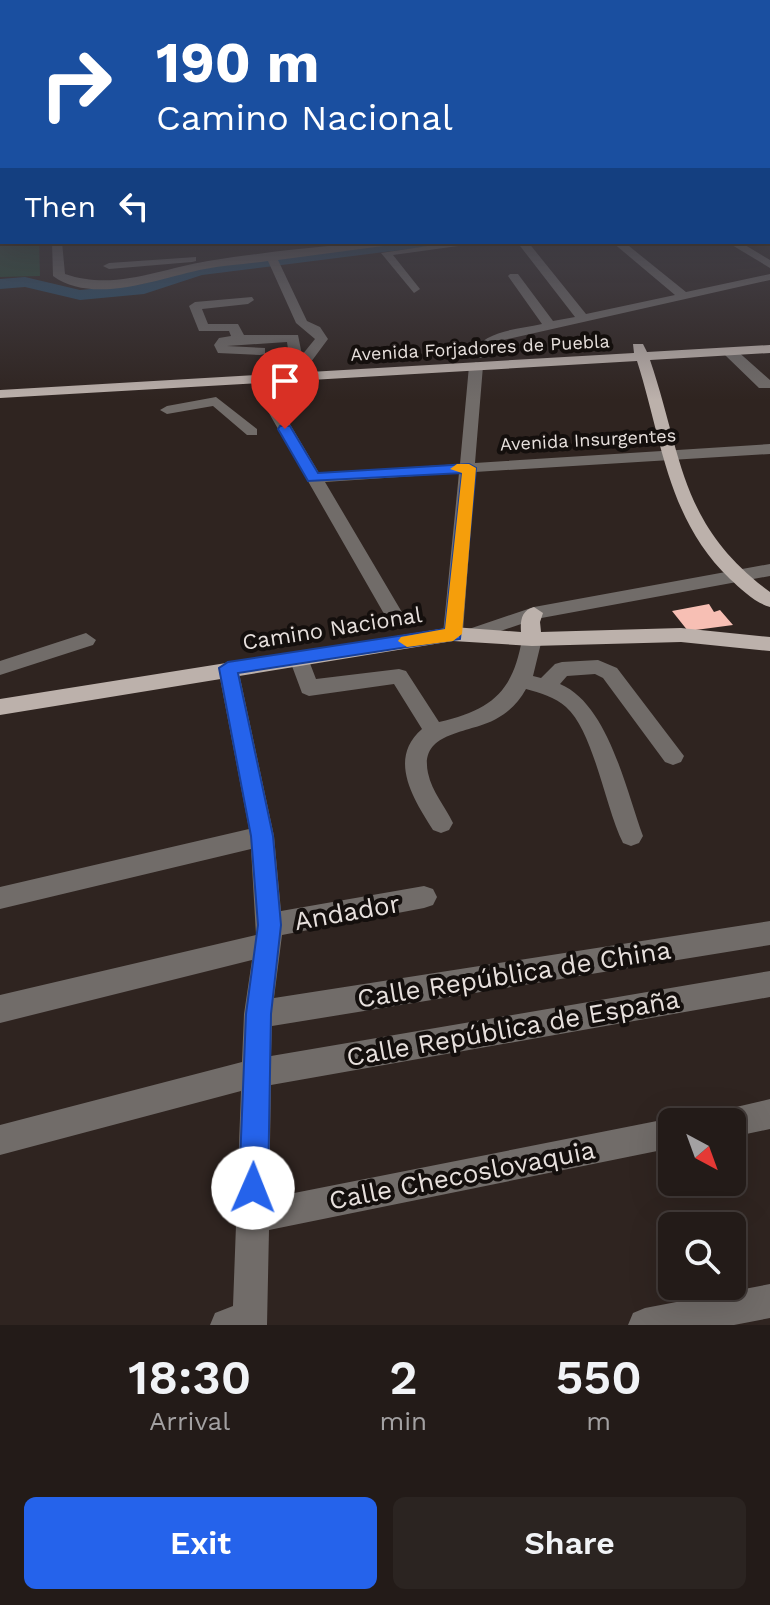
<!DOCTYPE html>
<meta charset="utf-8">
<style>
:root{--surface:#231b18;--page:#2b2421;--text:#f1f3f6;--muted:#a3a1a2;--line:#403937;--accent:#2563eb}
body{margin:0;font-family:"Work Sans",sans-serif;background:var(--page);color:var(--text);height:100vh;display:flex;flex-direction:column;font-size:30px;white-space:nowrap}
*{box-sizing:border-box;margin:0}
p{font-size:26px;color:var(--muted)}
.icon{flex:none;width:44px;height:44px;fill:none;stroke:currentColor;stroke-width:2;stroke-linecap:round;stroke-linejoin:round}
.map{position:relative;height:1325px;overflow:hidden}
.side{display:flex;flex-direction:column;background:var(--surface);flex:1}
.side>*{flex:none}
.banner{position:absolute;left:0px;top:0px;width:770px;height:244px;box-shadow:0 8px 32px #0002,0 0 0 2px var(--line);background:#1a4fa0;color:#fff;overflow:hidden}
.needle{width:52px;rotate:139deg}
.tools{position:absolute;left:658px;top:1108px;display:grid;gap:16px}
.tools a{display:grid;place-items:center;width:88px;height:88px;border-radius:12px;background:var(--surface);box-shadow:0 8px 32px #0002,0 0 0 2px var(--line);font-size:40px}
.pin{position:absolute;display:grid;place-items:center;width:68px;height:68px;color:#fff;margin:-82px -34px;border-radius:50% 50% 50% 0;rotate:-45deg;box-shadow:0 0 8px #0007}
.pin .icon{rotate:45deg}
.me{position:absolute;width:88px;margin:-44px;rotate:1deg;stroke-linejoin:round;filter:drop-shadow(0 0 6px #0008)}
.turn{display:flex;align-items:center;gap:28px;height:168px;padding:0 24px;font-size:36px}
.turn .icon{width:104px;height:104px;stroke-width:2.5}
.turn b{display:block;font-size:56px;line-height:68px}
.then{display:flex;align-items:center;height:76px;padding:0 24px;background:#0003;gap:16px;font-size:30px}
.eta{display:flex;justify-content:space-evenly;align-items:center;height:136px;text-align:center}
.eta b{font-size:48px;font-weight:600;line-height:56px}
.primary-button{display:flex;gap:16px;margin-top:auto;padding:16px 24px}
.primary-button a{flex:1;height:92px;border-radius:12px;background:var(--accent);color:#fff;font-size:32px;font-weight:600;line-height:92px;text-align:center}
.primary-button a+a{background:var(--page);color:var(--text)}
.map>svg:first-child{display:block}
</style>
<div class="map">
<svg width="770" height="1325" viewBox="0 0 770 1325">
<rect width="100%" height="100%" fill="#2f2420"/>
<path fill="#244e34" d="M0 215 2 242H39L40 276 0 277Z"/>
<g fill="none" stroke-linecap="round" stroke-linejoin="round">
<path fill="#28506d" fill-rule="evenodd" d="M394 242H439L432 246 202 275 144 294 80 300 25 287 0 289V279L25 277 80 290 142 284 200 266Z"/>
</g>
<path fill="#f7bfb4" d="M709 604 714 612 720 610 733 625 688 631 672 611Z"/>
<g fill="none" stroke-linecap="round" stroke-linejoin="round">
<path fill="#716c69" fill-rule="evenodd" d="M52 242H62L65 274C115 291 159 269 208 261 274 251 345 242 413 242L278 260 307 321 320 327 328 339 308 366 297 367 290 363 287 342 227 346 265 348V354L260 355 218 353 214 345 219 338 231 336 229 331H199L189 306 195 302 252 297 254 300 248 304 202 309 208 324H238L244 335H298L302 355 315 339 296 323 268 261C247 264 226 265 205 269 162 277 94 306 53 276Z
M454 242H487L393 255 420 289 414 293 381 253Z
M517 242H528L586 314 675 295 612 242H624L686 292 770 274V280L495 342 482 358H472L470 355C485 330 515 330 542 324L508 276 510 274H518L553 321 575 317Z
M727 242H740L770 260V268Z
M196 257V261L192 262 109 269 103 266 109 263Z
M725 349H735L770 380V388H759L725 355Z
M476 362 483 366 475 463 770 444V454L475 472 463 631 534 607 770 564V576L536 619 471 641 462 635 453 641 443 634 459 473 325 482 403 614 394 620 387 619 250 380 262 377 319 473 460 464 469 366Z
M216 397 257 429V435H247L213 406 167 414 160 410 167 406Z
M532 632 542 639 533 676 541 678 555 664 562 662 598 660 617 668 684 756 681 762 673 765 665 762 603 678 595 674 567 676 560 684C608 704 626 790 643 836L639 843 631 846 623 843C605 807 594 732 566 707 555 697 540 693 526 689 519 702 509 712 496 719 469 734 419 731 428 773 432 792 445 806 453 823L449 830 441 833 433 830C414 800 387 759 422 729L394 684 309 696 302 693 289 658 292 653H306L316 679 399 669 406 671 439 722C491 710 513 692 522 639Z
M86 633 96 640 93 645 0 675V661Z
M228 661 238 668 274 836 281 911 424 886 433 889 437 897 433 905 424 908 282 935 274 998 770 921V945L272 1026 271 1056 770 971V997L271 1085 269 1198 672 1118 682 1122H672V1148L269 1230 267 1325H210L215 1313 233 1306 241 1091 0 1155V1125L242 1062 244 1014 252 960 0 1023V995L256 935 251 849 0 909V887L249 829 218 668Z
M770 1099V1129L732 1137V1122H715L719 1111Z
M770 1284V1318L734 1325H628L633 1313 645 1308Z"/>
<path fill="#bcb1ab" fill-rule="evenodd" d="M633 344H643L647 352 770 345V353L650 360C683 457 679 525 770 592V607C755 603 741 589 730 579 667 519 662 439 637 361L0 398V390L634 353Z
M534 607 543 613 540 622 541 632 681 628 770 637V651L681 642 532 646 453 641 0 715V699L453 627 521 632C520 620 522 610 534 607Z"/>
</g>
<linearGradient id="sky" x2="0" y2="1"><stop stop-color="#1a1412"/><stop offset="0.54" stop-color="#47454e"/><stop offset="1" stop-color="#47454e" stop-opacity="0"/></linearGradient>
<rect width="770" height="400" fill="url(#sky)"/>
<path fill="#2563eb" stroke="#184099" stroke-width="2" d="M280 426H290L318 473 469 464 476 468 460 639 238 673 273 836 281 925 271 1014 268 1188 264 1198 253 1203 243 1198 239 1188 246 1014 258 925 251 836 219 668 228 662 445 629 462 473 308 481 278 429Z"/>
<path fill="#f59e0b" d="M457 464H469L476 468 462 634 453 641 407 647 398 641 401 637 445 629 462 473 450 469Z"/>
<g text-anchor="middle" stroke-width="8" stroke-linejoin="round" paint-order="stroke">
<g font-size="18" fill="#e7e0dd" stroke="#140f0d">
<text transform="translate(480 348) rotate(-3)" y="6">Avenida Forjadores de Puebla</text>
<text transform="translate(588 440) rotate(-3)" y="6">Avenida Insurgentes</text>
</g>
<g font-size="22" fill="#e7e0dd" stroke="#140f0d">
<text transform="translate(332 628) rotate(-9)" y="8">Camino Nacional</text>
</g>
<g font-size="26" fill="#e7e0dd" stroke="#140f0d">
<text transform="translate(347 912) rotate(-10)" y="9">Andador</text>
<text transform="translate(514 974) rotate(-9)" y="9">Calle República de China</text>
<text transform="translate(513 1028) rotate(-10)" y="9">Calle República de España</text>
<text transform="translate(462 1175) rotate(-11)" y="9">Calle Checoslovaquia</text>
</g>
</g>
</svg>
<div class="tools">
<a><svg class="needle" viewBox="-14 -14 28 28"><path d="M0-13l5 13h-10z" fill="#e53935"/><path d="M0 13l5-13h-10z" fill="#a3a1a2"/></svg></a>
<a><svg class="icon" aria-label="search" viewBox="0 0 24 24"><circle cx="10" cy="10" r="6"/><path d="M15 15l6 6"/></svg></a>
</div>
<div class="pin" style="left:285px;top:429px;background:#d93025"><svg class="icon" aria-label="arrive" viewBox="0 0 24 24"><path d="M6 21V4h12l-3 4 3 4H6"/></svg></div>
<svg class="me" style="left:253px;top:1188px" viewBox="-20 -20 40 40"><circle r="19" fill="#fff"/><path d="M0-13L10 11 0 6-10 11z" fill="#2563eb"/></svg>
<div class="banner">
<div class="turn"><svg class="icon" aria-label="right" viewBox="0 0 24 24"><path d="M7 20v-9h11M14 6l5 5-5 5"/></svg><div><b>190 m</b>Camino Nacional</div></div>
<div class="then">Then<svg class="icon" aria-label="left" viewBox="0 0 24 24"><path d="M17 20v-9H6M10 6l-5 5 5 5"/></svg></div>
</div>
</div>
<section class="side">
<div class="eta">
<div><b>18:30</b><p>Arrival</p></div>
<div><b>2</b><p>min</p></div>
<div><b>550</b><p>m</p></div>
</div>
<div class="primary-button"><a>Exit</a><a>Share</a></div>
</section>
